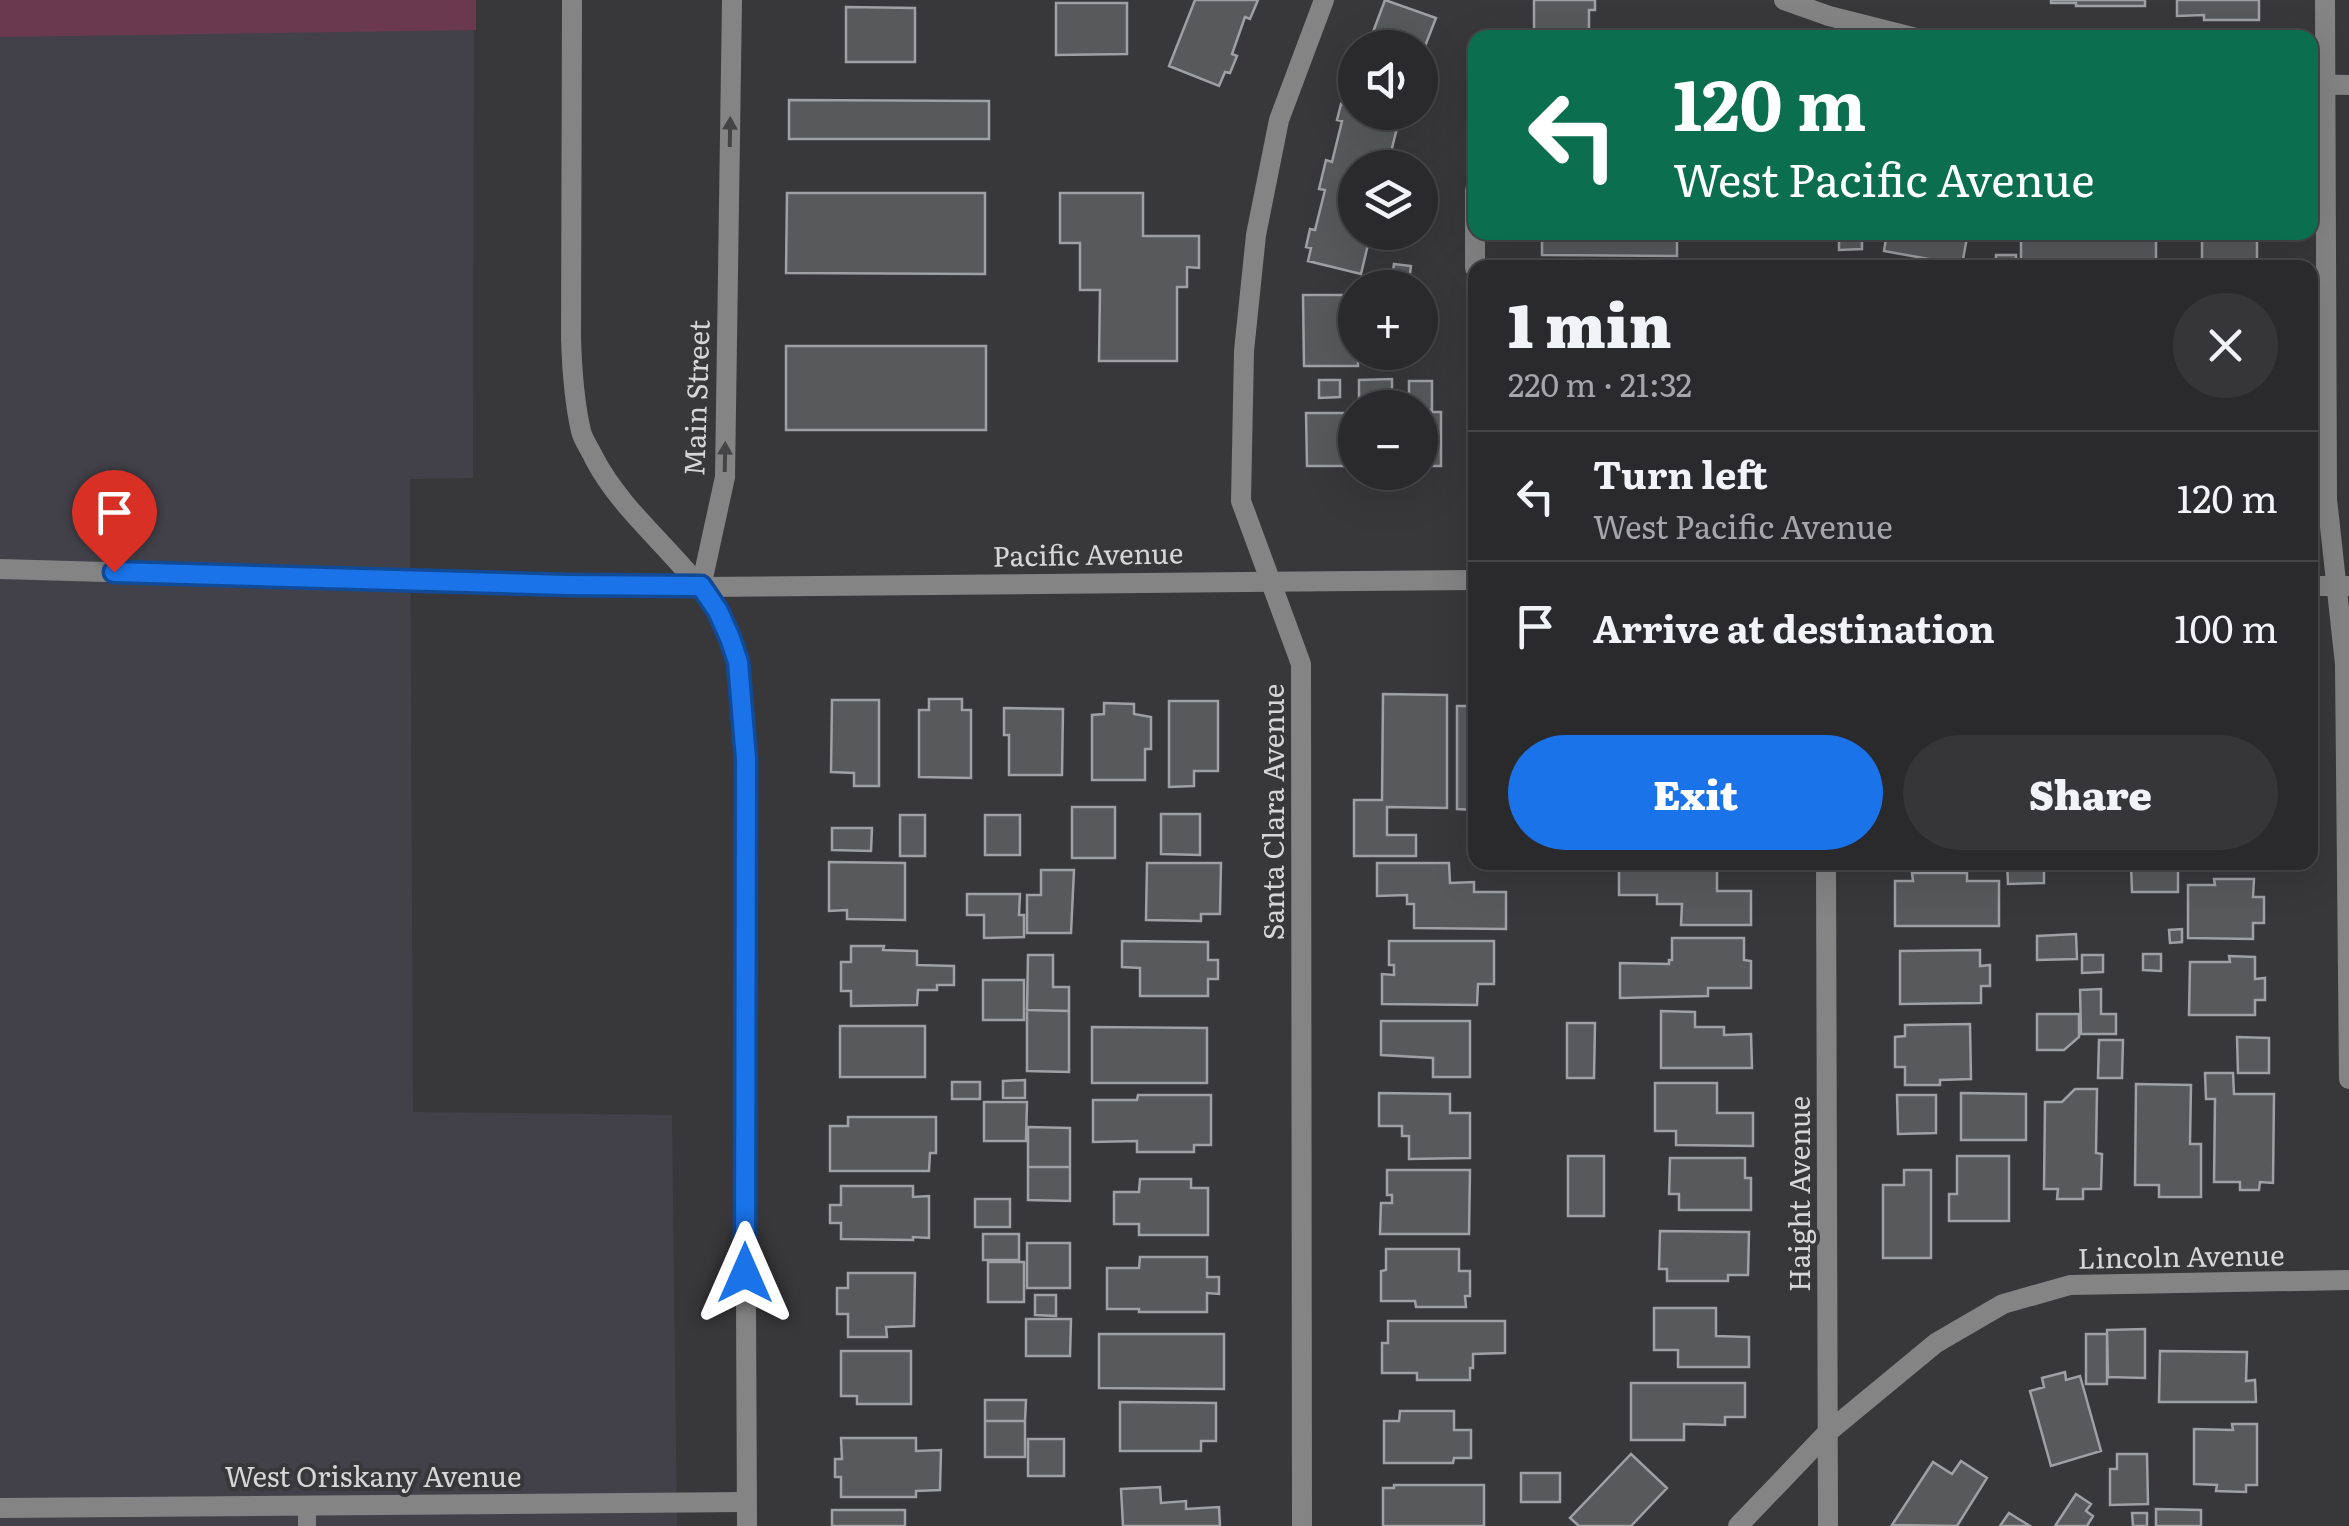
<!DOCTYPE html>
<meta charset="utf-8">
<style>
:root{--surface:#2a292c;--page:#363538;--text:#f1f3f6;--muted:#a5a6a9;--line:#464548;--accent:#1a73e8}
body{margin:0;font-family:Literata,serif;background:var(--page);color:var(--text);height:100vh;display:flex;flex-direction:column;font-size:38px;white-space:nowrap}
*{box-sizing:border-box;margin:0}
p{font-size:32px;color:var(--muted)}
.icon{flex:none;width:55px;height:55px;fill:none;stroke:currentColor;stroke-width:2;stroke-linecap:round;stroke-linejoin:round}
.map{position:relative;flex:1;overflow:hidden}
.panel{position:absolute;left:1468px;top:260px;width:850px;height:610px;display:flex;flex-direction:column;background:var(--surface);border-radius:20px;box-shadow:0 10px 40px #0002,0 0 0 2px var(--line)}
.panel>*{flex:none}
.guide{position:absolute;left:1468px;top:30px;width:850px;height:210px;border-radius:20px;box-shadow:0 10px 40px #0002,0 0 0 2px var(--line);background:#0b6e4f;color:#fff;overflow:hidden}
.tools{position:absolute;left:1338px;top:30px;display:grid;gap:20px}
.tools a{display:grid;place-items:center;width:100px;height:100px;border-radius:50%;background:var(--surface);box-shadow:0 10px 40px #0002,0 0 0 2px var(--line);font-size:50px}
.pin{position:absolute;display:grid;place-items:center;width:85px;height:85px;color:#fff;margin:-102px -42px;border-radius:50% 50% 50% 0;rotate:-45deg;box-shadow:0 0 10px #0007}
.pin .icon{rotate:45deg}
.me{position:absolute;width:110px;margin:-55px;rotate:0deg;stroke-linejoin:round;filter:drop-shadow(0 0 8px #0008)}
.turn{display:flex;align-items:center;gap:35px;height:210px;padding:0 40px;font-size:45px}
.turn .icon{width:130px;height:130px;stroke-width:2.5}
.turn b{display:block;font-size:70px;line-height:85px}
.round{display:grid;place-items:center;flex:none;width:105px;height:105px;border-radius:52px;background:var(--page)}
.headline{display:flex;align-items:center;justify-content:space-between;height:170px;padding:0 40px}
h1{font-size:60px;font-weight:800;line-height:75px}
.primary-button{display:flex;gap:20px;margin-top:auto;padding:20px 40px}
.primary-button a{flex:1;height:115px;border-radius:60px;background:var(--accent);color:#fff;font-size:40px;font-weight:800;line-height:115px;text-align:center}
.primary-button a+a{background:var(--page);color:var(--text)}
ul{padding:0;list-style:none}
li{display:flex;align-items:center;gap:30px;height:130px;padding:0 40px;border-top:2px solid var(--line)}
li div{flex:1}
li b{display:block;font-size:38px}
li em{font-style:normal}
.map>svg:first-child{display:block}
</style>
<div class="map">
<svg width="2349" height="1526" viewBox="0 0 2349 1526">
<rect width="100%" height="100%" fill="#38373a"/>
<path fill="#424149" d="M0 0H474L473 478 410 479 413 1112 672 1115 677 1526H0Z"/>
<path fill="#6a3950" d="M0 0H476V30L0 37Z"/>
<path fill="#57595b" stroke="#9fa0a3" stroke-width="2.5" d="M1195 0H1258L1250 19 1245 17 1232 54 1237 56 1230 73 1225 72 1219 86 1169 66Z
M1385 0 1436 18 1420 59V48H1367Z
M1534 0H1595V10H1589V38H1534Z
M2051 0H2145V6H2076V3H2051Z
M2177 0H2259V20H2204V15L2177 16Z
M1056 3H1127V54L1056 55Z
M846 7 915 8V62H846Z
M1349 91 1355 93V112H1401L1387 168H1355V232H1371L1361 274 1308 261 1311 248 1306 247 1310 229 1315 230 1325 190 1319 189 1326 160 1332 162 1342 121 1337 120 1341 104 1346 106Z
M789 100 989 101V139H789Z
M787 193H985V274L786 273Z
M1060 193H1143V236H1199V268L1187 267V287H1177V361H1099L1100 290H1080V243H1060Z
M1542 232H1677V256L1542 255Z
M1839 232H1862V249L1839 250Z
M1887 232H1968L1962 265 1884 251Z
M2021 232H2156V262H2021Z
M2202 232H2257V268H2202Z
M1996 255H2016V268H1996Z
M1394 264 1411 266 1408 288 1391 286Z
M1303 295H1355V352H1358V366H1304Z
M786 346H986V430H786Z
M1392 379V398H1359V380Z
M1319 380H1340V397L1319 398Z
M1409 381H1432V410L1409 408Z
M1420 412H1441V466H1420Z
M1306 413H1355V466H1307Z
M1383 694 1447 695V808L1387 807V835H1416V856H1354V800H1382Z
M929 699H962V710H971V778L919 777V710H929Z
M832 700H879V786H854V773L831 772Z
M1169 701H1218V771H1194V786L1169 787Z
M1104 703 1134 704V714L1151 717V749H1145V780H1092V715L1104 714Z
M1457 706H1475V810L1457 809Z
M1004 708 1063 709 1062 775H1009V735H1004Z
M1072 807H1115V858H1072Z
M1161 814H1200V855L1161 854Z
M900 815H925V856H900Z
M985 815H1020V855H985Z
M832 828H872L871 851 832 850Z
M829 862 905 863V920L847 919V910L829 911Z
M1658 862H1717V891H1751V925H1681L1682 904H1657V895H1619V867H1658Z
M2007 862H2044V883L2008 884Z
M1147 863H1221L1220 914H1201V921L1146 920Z
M1377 863H1449L1450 883 1474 882V892H1506V929L1414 928V904H1407V895L1377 896Z
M2131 865H2178V892H2132Z
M1041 870H1074L1071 933H1027V895H1041Z
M1912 873H1967V881H1999V926H1895V881H1913Z
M2214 879H2254L2253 897H2264V923H2253V939L2188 938V885H2215Z
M967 894H1020L1019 915H1024V937L984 938V915H967Z
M2182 929V942L2170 943 2169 930Z
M2076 934 2077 959 2037 960V936Z
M1672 938H1744V960L1751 961V988H1708V996L1620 998V963L1669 964V960H1672Z
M1122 941 1208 942V960H1218V979H1208V996H1140V968L1122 967Z
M1389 941H1494V984H1478L1477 1005 1382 1004V974L1394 975V965H1389Z
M851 946H884L883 950 917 951V965L954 966V985H937V990H918L917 1005 851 1006V991H841V962H851Z
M1980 950V966L1990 965V986H1981V1003L1900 1004V951Z
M2143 954H2161V971L2143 970Z
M1028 955H1053V987H1069V1011L1027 1010Z
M2082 955H2103V972L2082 973Z
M2229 956 2255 957V979L2265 978V1000H2255V1015H2189L2190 962H2230Z
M983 980H1024V1020H983Z
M2101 989V1014H2116V1034H2081L2080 990Z
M1027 1010 1069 1011V1072L1027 1071Z
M1661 1011 1695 1012V1027H1724V1035L1751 1034 1752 1068H1661Z
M2037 1014H2079V1037L2064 1050H2037Z
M1381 1021H1470V1077H1433V1058L1381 1055Z
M1567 1023H1595L1594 1078H1567Z
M1970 1024 1971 1079 1940 1080V1085H1905V1067H1895V1037L1905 1036V1025Z
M840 1026H925V1077H840Z
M1092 1027 1207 1028V1083H1092Z
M2237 1037 2269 1038V1073H2238Z
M2099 1040H2123L2122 1078H2098Z
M2205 1073H2233L2234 1094H2274L2273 1183 2260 1182 2259 1190H2240V1182H2214L2215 1099H2206Z
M1025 1080V1098H1003V1081Z
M952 1082H980V1099H952Z
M1655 1083H1717V1113H1753V1146L1676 1145V1131H1655Z
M2136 1084 2191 1085 2190 1144H2201V1197H2159V1185H2135Z
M2075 1089H2097L2096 1153 2102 1154 2101 1189H2083V1199H2057L2058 1189H2044L2045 1102H2062Z
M1379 1093 1450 1094V1113H1470V1158L1409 1159V1136H1402V1126H1379Z
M1961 1093 2026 1094V1140H1961Z
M1138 1095H1211V1145H1194V1152H1137V1141L1093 1142V1100H1137Z
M1897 1095H1936V1133L1898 1134Z
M984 1102H1027L1026 1141H984Z
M848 1117H936V1153H930L929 1171H830V1126H848Z
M1028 1127 1070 1128V1167H1028Z
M1568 1156H1604V1216H1568Z
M1957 1156H2009V1221H1949V1194H1957Z
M1670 1158H1745V1178H1751V1210H1679V1194H1669Z
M1028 1167H1070V1201L1028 1200Z
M1387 1170H1470L1469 1234H1380L1381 1203H1392V1195H1387Z
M1904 1170H1931V1258H1883V1185H1904Z
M1140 1179H1191V1188H1208V1235H1139V1224H1114V1192H1139Z
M841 1186H913V1197L929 1196V1238L913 1237V1240L841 1239V1223H830V1205H841Z
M975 1199H1010V1227H975Z
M1660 1231 1749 1232 1748 1275H1728V1281H1667V1269H1659Z
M983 1234H1019V1260H983Z
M1027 1243H1070V1288H1027Z
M1386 1249H1459V1271H1470V1296H1465L1466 1307H1416L1415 1301H1381V1271L1386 1270Z
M1140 1257H1207V1277H1219V1294L1207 1293V1312H1139V1309H1107V1268H1139Z
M988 1262H1024V1302H988Z
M848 1273H915L914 1326 886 1327 887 1337H848V1314H837V1288H848Z
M1035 1295H1056V1316L1035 1315Z
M1654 1308H1716V1336L1749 1337V1367H1678V1350H1654Z
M1026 1319H1071L1070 1356H1026Z
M1388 1321H1505V1353L1473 1354V1368H1470V1380H1417V1373H1382V1343H1388Z
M2145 1329V1378L2108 1377 2107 1330Z
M1099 1334H1224V1389L1099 1388Z
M2086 1334H2107V1384H2086Z
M841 1351H911V1404H857V1396H841Z
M2160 1351 2247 1352 2246 1381 2255 1380 2256 1402H2159Z
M2065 1372 2066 1380 2080 1376 2101 1451 2051 1466 2030 1391 2044 1387 2042 1378Z
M1631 1383H1745V1417H1725V1425L1684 1424V1440H1631Z
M985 1400H1026L1025 1421H985Z
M1120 1402 1216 1403V1441H1201V1451H1120Z
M1400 1411H1454V1430H1471V1458H1454L1453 1463H1384V1421H1399Z
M985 1421H1025V1457H985Z
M2232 1424H2257V1485H2246V1492L2216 1491 2217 1485 2194 1484V1429L2233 1430Z
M841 1438H916V1451L941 1450 940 1490 916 1491V1497H841V1477H835V1459H842Z
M1028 1439H1064V1476H1028Z
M1631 1454 1667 1488 1631 1526H1579L1570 1518Z
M2117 1454H2147L2148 1504 2110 1505V1469H2117Z
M1961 1461 1987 1478 1957 1526 1892 1525 1933 1462 1952 1474Z
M1521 1473H1560V1502H1521Z
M1394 1485H1484V1526H1383V1488H1394Z
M1160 1487 1161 1503 1186 1501V1509L1219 1507 1220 1526H1123L1121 1489Z
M2076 1494 2091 1504 2086 1511 2093 1516 2087 1526H2055Z
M2156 1509 2201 1510V1526H2156Z
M832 1510H905V1526H832Z
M2009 1513 2030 1526H2000Z
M2132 1513H2147V1526H2133Z"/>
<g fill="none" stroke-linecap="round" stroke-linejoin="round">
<path stroke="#858485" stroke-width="18" d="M307 1526V1505"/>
<path stroke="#858485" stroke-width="20" d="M1784 0 1829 16 1916 38
M2325 0 2327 499 2345 664 2349 1079
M2310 84 2349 85
M1475 190V232
M1475 232V268
M0 569 567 585 701 587 725 477 732 0
M1826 862 1828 1526
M0 1508 746 1502
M1302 1526 1301 664 1241 501 1244 351 1256 235 1279 120 1324 0
M1738 1526 1827 1433 1936 1343 2003 1304 2070 1285 2349 1280"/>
<path stroke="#858485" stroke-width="20" d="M572 0 571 339C572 369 574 401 581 431 583 440 590 449 594 458 629 525 698 565 728 634 739 658 740 683 742 709 746 757 745 805 744 854L747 1526
M2310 586H2349
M701 587 1475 580"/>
</g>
<defs><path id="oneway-solid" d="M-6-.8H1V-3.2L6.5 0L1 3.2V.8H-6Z" transform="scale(2.5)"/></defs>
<g fill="#444345">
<use href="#oneway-solid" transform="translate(730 132) rotate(-89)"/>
<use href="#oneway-solid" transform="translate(725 457) rotate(-89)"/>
</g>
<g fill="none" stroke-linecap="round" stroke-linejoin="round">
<g stroke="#114b97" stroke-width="25">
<path id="route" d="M114 572 567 585 701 586 718 611 730 638 738 662 746 759 745 1273"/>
</g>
<use href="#route" stroke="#1a73e8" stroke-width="18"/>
</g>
<g text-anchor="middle" stroke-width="8" stroke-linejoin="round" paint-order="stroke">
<g font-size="28" fill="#d6d6d7" stroke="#38373a">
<text transform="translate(697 398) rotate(-88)" y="10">Main Street</text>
<text transform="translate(1088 555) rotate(-1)" y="10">Pacific Avenue</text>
<text transform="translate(1274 812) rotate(-90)" y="10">Santa Clara Avenue</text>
<text transform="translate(1800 1194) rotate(-90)" y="10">Haight Avenue</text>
<text transform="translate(2181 1257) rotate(-1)" y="10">Lincoln Avenue</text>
<text x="373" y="1487">West Oriskany Avenue</text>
</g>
</g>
</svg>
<div class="tools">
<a><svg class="icon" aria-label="sound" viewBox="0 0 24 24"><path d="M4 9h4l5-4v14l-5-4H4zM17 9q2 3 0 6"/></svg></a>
<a><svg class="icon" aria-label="layers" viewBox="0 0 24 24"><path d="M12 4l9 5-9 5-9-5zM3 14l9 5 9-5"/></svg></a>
<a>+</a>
<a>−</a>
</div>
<div class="pin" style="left:114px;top:572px;background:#d93025"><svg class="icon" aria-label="arrive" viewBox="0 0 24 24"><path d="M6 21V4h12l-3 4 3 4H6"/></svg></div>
<svg class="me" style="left:745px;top:1273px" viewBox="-20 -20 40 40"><path d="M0-17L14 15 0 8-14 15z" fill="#1a73e8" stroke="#fff" stroke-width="4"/></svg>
<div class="guide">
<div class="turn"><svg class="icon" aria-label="left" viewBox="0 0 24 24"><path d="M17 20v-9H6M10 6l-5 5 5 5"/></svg><div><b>120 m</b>West Pacific Avenue</div></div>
</div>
<section class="panel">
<div class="headline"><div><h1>1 min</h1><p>220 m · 21:32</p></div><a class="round"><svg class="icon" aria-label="close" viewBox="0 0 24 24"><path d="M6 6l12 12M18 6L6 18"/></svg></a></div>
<ul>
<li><svg class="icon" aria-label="left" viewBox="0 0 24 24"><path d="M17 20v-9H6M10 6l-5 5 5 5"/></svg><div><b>Turn left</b><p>West Pacific Avenue</p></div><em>120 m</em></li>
<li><svg class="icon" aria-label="arrive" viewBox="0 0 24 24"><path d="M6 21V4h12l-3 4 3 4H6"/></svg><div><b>Arrive at destination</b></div><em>100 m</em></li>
</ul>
<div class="primary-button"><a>Exit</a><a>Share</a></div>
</section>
</div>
